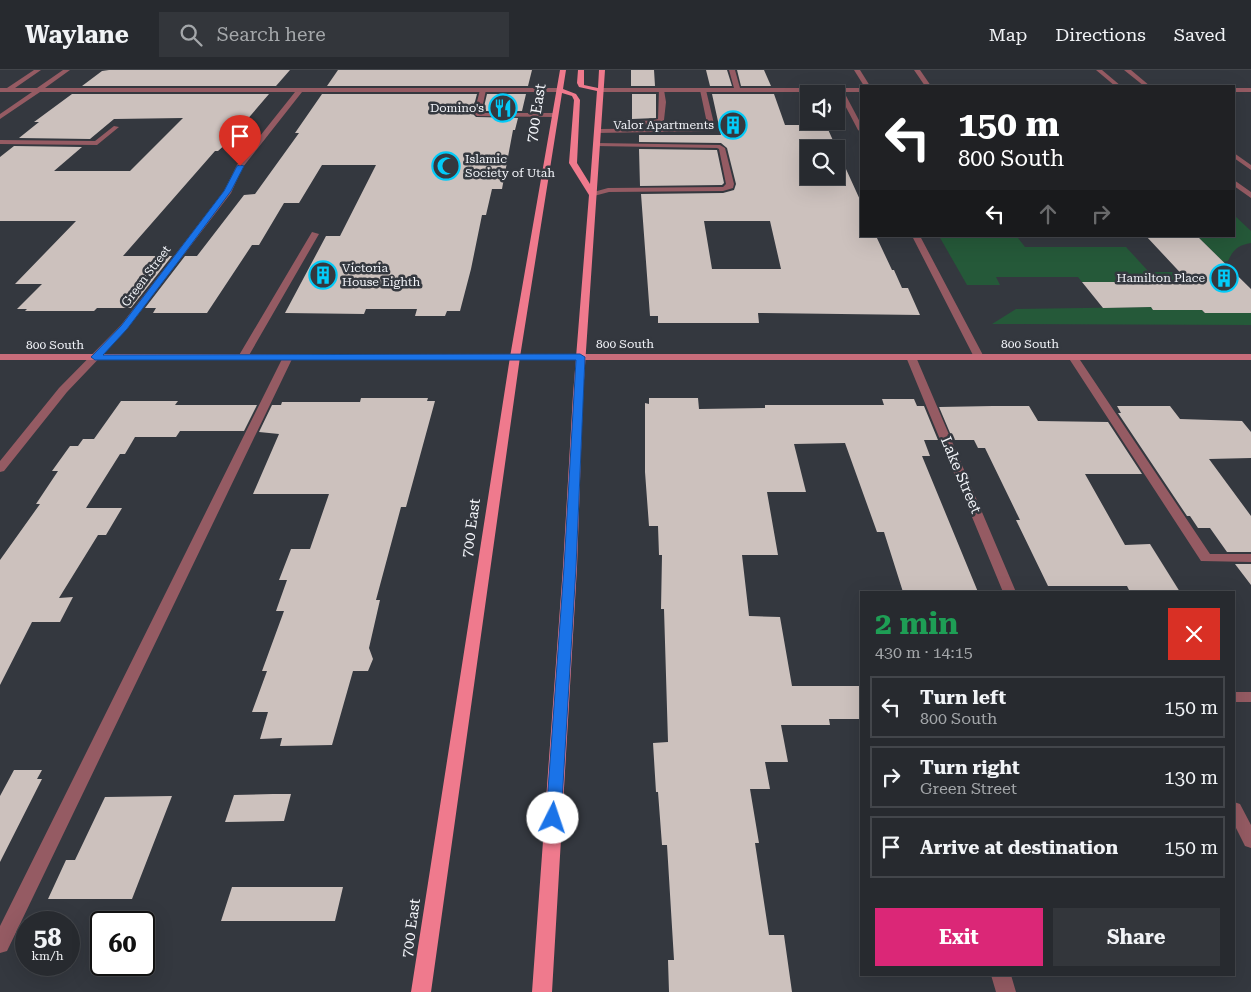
<!DOCTYPE html>
<meta charset="utf-8">
<style>
:root{--surface:#272a2f;--page:#33363b;--text:#f1f3f6;--muted:#a4a7aa;--line:#43464b;--accent:#db2777}
body{margin:0;font-family:"Roboto Serif",serif;background:var(--page);color:var(--text);height:100vh;display:flex;flex-direction:column;font-size:19px;white-space:nowrap}
*{box-sizing:border-box;margin:0}
p{font-size:16px;color:var(--muted)}
.icon{flex:none;width:28px;height:28px;fill:none;stroke:currentColor;stroke-width:2;stroke-linecap:round;stroke-linejoin:round}
.map{position:relative;flex:1;overflow:hidden}
.drawer{position:absolute;left:860px;top:521px;width:375px;height:385px;display:flex;flex-direction:column;background:var(--surface);border-radius:0px;box-shadow:0 5px 20px #0002,0 0 0 1px var(--line)}
.drawer>*{flex:none}
.hud{position:absolute;left:860px;top:15px;width:375px;height:152px;border-radius:0px;box-shadow:0 5px 20px #0002,0 0 0 1px var(--line);background:#202124;color:#fff;overflow:hidden}
.tools{position:absolute;left:800px;top:15px;display:grid;gap:10px}
.tools a{display:grid;place-items:center;width:45px;height:45px;border-radius:0px;background:var(--surface);box-shadow:0 5px 20px #0002,0 0 0 1px var(--line);font-size:25px}
.speed{position:absolute;left:15px;top:841px;display:flex;gap:10px;font-size:25px;font-weight:700;text-align:center}
.speed>*{display:grid;place-content:center;width:65px;height:65px;border-radius:50%;background:var(--surface);box-shadow:0 5px 20px #0002,0 0 0 1px var(--line);line-height:1}
.speed small{font-size:12px;font-weight:400}
.speed .limit{border:2px solid #111;border-radius:8px;background:#fff;color:#111}
.pin{position:absolute;display:grid;place-items:center;width:42px;height:42px;color:#fff;margin:-51px -21px;border-radius:50% 50% 50% 0;rotate:-45deg;box-shadow:0 0 5px #0007}
.pin .icon{rotate:45deg}
.me{position:absolute;width:55px;margin:-28px;rotate:4deg;stroke-linejoin:round;filter:drop-shadow(0 0 4px #0008)}
.turn{display:flex;align-items:center;gap:18px;height:105px;padding:0 15px;font-size:22px}
.turn .icon{width:65px;height:65px;stroke-width:2.5}
.turn b{display:block;font-size:35px;line-height:42px}
.lanes{display:flex;align-items:center;height:48px;padding:0 15px;background:#0003;justify-content:center;gap:25px;direction:ltr}
.lanes .off{opacity:.35}
.round{display:grid;place-items:center;flex:none;width:52px;height:52px;border-radius:0px;background:var(--page)}
.summary{display:flex;align-items:center;justify-content:space-between;height:85px;padding:0 15px}
h1{font-size:30px;font-weight:700;line-height:38px;color:#1e9e55}
.primary-button{display:flex;gap:10px;margin-top:auto;padding:10px 15px}
.primary-button a{flex:1;height:58px;border-radius:0px;background:var(--accent);color:#fff;font-size:20px;font-weight:700;line-height:58px;text-align:center}
.primary-button a+a{background:var(--page);color:var(--text)}
ul{padding:0;list-style:none}
li{display:flex;align-items:center;gap:15px;height:62px;margin:0 10px 8px;padding:0 5px;border:2px solid var(--line);border-radius:0px}
li div{flex:1}
li b{display:block;font-size:19px}
li em{font-style:normal}
header{display:flex;align-items:center;gap:30px;box-sizing:border-box;height:70px;padding:0 25px;background:var(--surface);border-bottom:1px solid var(--line)}
header strong{font-size:24px}
nav{display:flex;gap:28px;margin-inline-start:auto;font-size:18px}
.search{width:350px;height:45px;background:var(--page);display:flex;align-items:center;gap:12px;box-sizing:border-box;padding:0 18px;border-radius:0px;color:var(--muted);font-size:19px}
.map>svg:first-child{display:block}
</style>
<header>
<strong>Waylane</strong>
<div class="search"><svg class="icon" aria-label="search" viewBox="0 0 24 24"><circle cx="10" cy="10" r="6"/><path d="M15 15l6 6"/></svg>Search here</div>
<nav><a>Map</a><a>Directions</a><a>Saved</a></nav>
</header>
<div class="map">
<svg width="1251" height="922" viewBox="0 0 1251 922">
<rect width="100%" height="100%" fill="#34383f"/>
<path fill="#255939" d="M1234 145 1251 161V173C1238 175 1233 180 1228 191L1223 192 1197 166H1234Z
M939 166 1018 168 1025 177H1126L1149 202H1194L1210 218 1082 212 1078 207H996L1000 215H967Z
M1151 237 1154 240H1202L1205 243H1251V255L992 254 1016 239Z"/>
<path fill="#ccc1bd" fill-rule="evenodd" d="M109 0H290L276 16H82L102 1Z
M338 0H532L528 16H327Z
M631 0H654L655 16H631Z
M706 0H727L732 16H710Z
M737 0H764L771 16H741Z
M72 24H269L228 72 218 81H215L123 186H172L131 238H97L94 241H25L27 239H17L42 214H15L76 151H0V87L14 76 82 77 54 101H130L183 48 114 49 90 69 19 68 39 52H34Z
M322 24H477L472 43 476 47 518 48 515 60H513L502 119H492L486 145H482L471 199 460 241H447L445 246H415L417 239H366L364 244 285 243 326 166H340L376 95H322L299 133H284L259 175H252L207 243H153L156 238H145L185 186H197L244 125 255 124 299 63H295Z
M487 24H526L522 41H483Z
M632 24H656V48L632 49Z
M712 24H774L785 55H826L861 132V166H876L892 200H894L902 218H908L920 245 758 243 759 253H658V246H650L641 124 723 123 734 120 736 114 727 78 721 73 639 72V65H721ZM809 79H836V106H809ZM704 151H770L781 199H712Z
M639 79 717 80 724 113 722 115 640 116Z
M1146 166H1197L1251 219V243H1205L1202 240H1153L1151 237 1103 238 1082 212H1189Z
M361 328H428L427 331H435L406 437H401L376 530H380L369 578 373 589 368 601H353L332 675 280 676 282 668 260 669 268 642H252L267 601H262L284 541H276L287 510H279L291 479H310L329 424H253L279 364 259 362 272 335H281L282 332H360Z
M649 328H698L699 339 765 338V335H884L882 329H914L917 336H924L938 370H924L930 386H922L978 522H903L884 462H877L845 373 794 374 806 422H767L778 485H742L749 546 780 547 792 616H861V649H829L830 655H781L788 692H765L770 719H750L759 773H755L769 865H784L792 922H669L668 890H674L667 775H662L658 722H656L653 673 668 672 664 539H661L662 485H659L658 456H649L645 402V333L649 334Z
M121 331H178L175 335H257L244 361H180L176 367H135L125 384H120L86 438H122L106 465H98L59 528 73 527 60 552H32L0 615V490L40 434H36L58 401H52L70 376H78L83 369H94Z
M993 336H1029L1038 351 1108 352 1142 404H1085L1125 475 1150 474 1180 522H1130L1127 516H1048L1016 450H1020L985 378H978L974 370H953L939 337Z
M1117 336H1170L1180 349 1242 351 1251 362V388L1209 389 1251 446V482H1227L1210 458H1198L1190 446H1187L1118 343H1121Z
M1235 494H1251V515Z
M14 700H42L37 709H42L0 792V726Z
M273 724H291L284 751 225 752 234 725Z
M172 726 132 829H48L66 790H75L105 727Z
M232 817H343L335 851H221Z"/>
<g fill="none" stroke-linecap="round" stroke-linejoin="round">
<path fill="#955b63" fill-rule="evenodd" d="M483 18 486 20 481 43H555L558 45 555 47 477 46 474 43 480 20Z
M703 18 706 20 715 58 711 61 597 63 594 61 597 59 708 58 700 20Z
M659 19 664 20 666 32 664 50 653 55 636 54 635 53C641 49 651 52 658 49Z
M114 56 119 57 97 75 0 74V70L95 71Z
M597 73 720 75 725 78 734 114 733 118 723 121 609 122 590 127V123L608 118 723 117 726 114 719 79 717 78 595 76V74Z
M312 162 319 164 248 287 247 289H239L238 287Z
M288 284 293 287 7 881 0 883V856L283 287Z
M1073 284 1078 287 1210 484H1251V492L1201 491 1068 287Z
M1234 622H1251V632H1234Z
M991 905H1011L1016 922H996Z"/>
<path fill="#955b63" fill-rule="evenodd" d="M34 0H41L15 18H37L63 0H70L45 18H559L562 20 559 22H302L243 97 231 123 127 259 67 322 4 401 0 402V391L59 318 121 255 224 121 237 95 295 22H40L0 49V44L32 22H0V18H7Z
M729 0H735L740 18H861V22H844L861 54V62L858 60 838 22H600L597 20 600 18H734Z
M854 0H860L870 16H864Z
M914 0H920L931 16H925Z
M1096 0H1102L1121 16H1115Z
M1124 0H1131L1150 16H1144Z
M1234 18H1251V22H1234Z
M1234 83 1251 95V100L1234 88Z
M1234 110 1251 122V128L1234 116Z
M912 166H920L984 287 983 289 979 290 974 287Z
M911 284 916 287 1016 522H1003L906 287Z
M1234 732 1240 734 1251 755V778L1245 776 1234 754Z"/>
<path fill="#c86d7b" fill-rule="evenodd" d="M0 284H1251V290H0Z"/>
<path fill="#ef7a8d" fill-rule="evenodd" d="M560 0H566L563 19 576 24 580 30 577 93 590 114 597 21 579 17 577 13 578 0H584V15L598 18 599 0H605L583 325 577 497 552 922H532L563 497 573 325 589 125 569 93 574 30 572 26 562 23 520 287 431 922H411L510 287Z"/>
</g>
<path fill="#1a73e8" stroke="#114b97" d="M240 95 244 96 231 121 184 184 127 259 103 285 580 284 585 287 576 497 561 748 558 752 553 754 548 752 546 748 564 497 576 290H95L91 287 121 256 224 121 237 96Z"/>
<defs>
<g id="restaurant-ring" transform="scale(1.4375)"><circle r="9.5" fill="#34383f" stroke="#02cbf9" stroke-width="1.5"/><path d="M-5-6h1v4h1v-4h1v4h1v-4h1v5L-1.5 .5V6h-2V.5L-5-1ZM5-6V6H3V1.5H1.5Q1.5-4 5-6Z" fill="#02cbf9"/></g>
<g id="building-ring" transform="scale(1.4375)"><circle r="9.5" fill="#34383f" stroke="#02cbf9" stroke-width="1.5"/><path d="M-4-6H4V6H1V3H-1V6H-4ZM-2.5-4.3h1.7v1.8h-1.7ZM.8-4.3h1.7v1.8H.8ZM-2.5-1h1.7V.8h-1.7ZM.8-1h1.7V.8H.8Z" fill="#02cbf9"/></g>
<g id="mosque-ring" transform="scale(1.4375)"><circle r="9.5" fill="#34383f" stroke="#02cbf9" stroke-width="1.5"/><path d="M3.5-4.9A6 6 0 1 0 3.5 4.9A5 5 0 1 1 3.5-4.9Z" fill="#02cbf9"/></g>
</defs>
<g fill-rule="evenodd">
<use href="#restaurant-ring" x="503" y="38"/>
<use href="#building-ring" x="733" y="55"/>
<use href="#mosque-ring" x="446" y="96"/>
<use href="#building-ring" x="323" y="205"/>
<use href="#building-ring" x="1224" y="208"/>
</g>
<g text-anchor="middle" stroke-width="5" stroke-linejoin="round" paint-order="stroke">
<g font-size="12" fill="#f2f4f9" stroke="#34383f" text-anchor="end">
<text x="484" y="42">Domino's</text>
<text x="714" y="59">Valor Apartments</text>
<text x="465" y="93" text-anchor="start">Islamic<tspan x="465" dy="14">Society of Utah</tspan></text>
<text x="342" y="202" text-anchor="start">Victoria<tspan x="342" dy="14">House Eighth</tspan></text>
<text x="1205" y="212">Hamilton Place</text>
</g>
<g font-size="12" fill="#f2f4f9" stroke="#34383f">
<text transform="translate(146 206) rotate(-53)" y="4">Green Street</text>
<text x="625" y="278">800 South</text>
<text x="1030" y="278">800 South</text>
<text x="55" y="279">800 South</text>
</g>
<g font-size="15" fill="#f2f4f9" stroke="#34383f">
<text transform="translate(536 43) rotate(-81)" y="5">700 East</text>
<text transform="translate(961 405) rotate(67)" y="5">Lake Street</text>
<text transform="translate(471 458) rotate(-82)" y="5">700 East</text>
<text transform="translate(411 858) rotate(-82)" y="5">700 East</text>
</g>
</g>
</svg>
<div class="tools">
<a><svg class="icon" aria-label="sound" viewBox="0 0 24 24"><path d="M4 9h4l5-4v14l-5-4H4zM17 9q2 3 0 6"/></svg></a>
<a><svg class="icon" aria-label="search" viewBox="0 0 24 24"><circle cx="10" cy="10" r="6"/><path d="M15 15l6 6"/></svg></a>
</div>
<div class="speed"><div>58<small>km/h</small></div><div class="limit">60</div></div>
<div class="pin" style="left:240px;top:96px;background:#d93025"><svg class="icon" aria-label="arrive" viewBox="0 0 24 24"><path d="M6 21V4h12l-3 4 3 4H6"/></svg></div>
<svg class="me" style="left:553px;top:748px" viewBox="-20 -20 40 40"><circle r="19" fill="#fff"/><path d="M0-13L10 11 0 6-10 11z" fill="#1a73e8"/></svg>
<div class="hud">
<div class="turn"><svg class="icon" aria-label="left" viewBox="0 0 24 24"><path d="M17 20v-9H6M10 6l-5 5 5 5"/></svg><div><b>150 m</b>800 South</div></div>
<div class="lanes"><svg class="icon" aria-label="left" viewBox="0 0 24 24"><path d="M17 20v-9H6M10 6l-5 5 5 5"/></svg><svg class="icon off" aria-label="ahead" viewBox="0 0 24 24"><path d="M12 20V5M6 11l6-6 6 6"/></svg><svg class="icon off" aria-label="right" viewBox="0 0 24 24"><path d="M7 20v-9h11M14 6l5 5-5 5"/></svg></div>
</div>
<section class="drawer">
<div class="summary"><div><h1>2 min</h1><p>430 m · 14:15</p></div><a class="round" style="background:#d93025;color:#fff"><svg class="icon" aria-label="close" viewBox="0 0 24 24"><path d="M6 6l12 12M18 6L6 18"/></svg></a></div>
<ul>
<li><svg class="icon" aria-label="left" viewBox="0 0 24 24"><path d="M17 20v-9H6M10 6l-5 5 5 5"/></svg><div><b>Turn left</b><p>800 South</p></div><em>150 m</em></li>
<li><svg class="icon" aria-label="right" viewBox="0 0 24 24"><path d="M7 20v-9h11M14 6l5 5-5 5"/></svg><div><b>Turn right</b><p>Green Street</p></div><em>130 m</em></li>
<li><svg class="icon" aria-label="arrive" viewBox="0 0 24 24"><path d="M6 21V4h12l-3 4 3 4H6"/></svg><div><b>Arrive at destination</b></div><em>150 m</em></li>
</ul>
<div class="primary-button"><a>Exit</a><a>Share</a></div>
</section>
</div>
